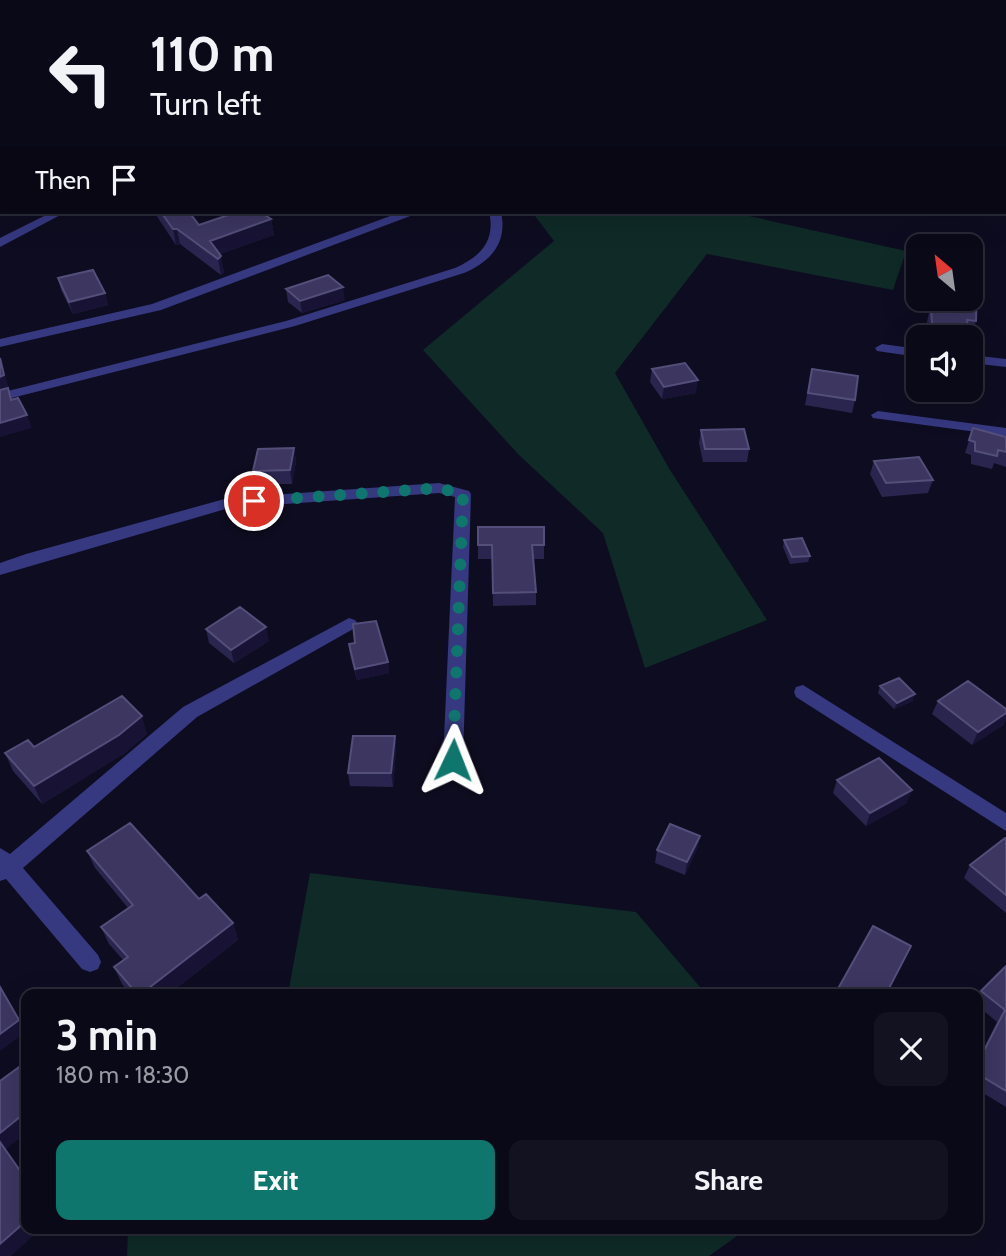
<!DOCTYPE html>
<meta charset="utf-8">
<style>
:root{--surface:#0a0918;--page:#131221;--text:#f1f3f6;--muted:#999aa2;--line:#2a2a37;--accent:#0f766e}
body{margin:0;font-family:Cabin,sans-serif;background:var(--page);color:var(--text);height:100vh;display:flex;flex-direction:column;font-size:26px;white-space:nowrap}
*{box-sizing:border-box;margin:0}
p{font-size:23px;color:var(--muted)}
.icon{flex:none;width:38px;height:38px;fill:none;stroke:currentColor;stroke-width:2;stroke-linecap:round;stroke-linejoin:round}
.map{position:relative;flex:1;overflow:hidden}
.side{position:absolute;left:21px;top:989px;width:962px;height:245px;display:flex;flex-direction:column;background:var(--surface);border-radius:14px;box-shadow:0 7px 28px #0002,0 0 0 2px var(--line)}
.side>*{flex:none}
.top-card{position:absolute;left:0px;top:0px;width:1006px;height:214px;box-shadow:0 7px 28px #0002,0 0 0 2px var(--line);background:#0a0918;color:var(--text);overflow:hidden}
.needle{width:46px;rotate:331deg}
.controls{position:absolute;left:906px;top:234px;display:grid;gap:14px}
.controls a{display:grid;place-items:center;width:77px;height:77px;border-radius:14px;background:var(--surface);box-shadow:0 7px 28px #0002,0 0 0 2px var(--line);font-size:35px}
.pin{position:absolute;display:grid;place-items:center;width:60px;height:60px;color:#fff;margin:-30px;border:4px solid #fff;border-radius:50%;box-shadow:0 2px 7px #0007}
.me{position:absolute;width:77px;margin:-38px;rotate:2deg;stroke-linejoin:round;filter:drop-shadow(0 0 5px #0008)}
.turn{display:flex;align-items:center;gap:24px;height:147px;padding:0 35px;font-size:32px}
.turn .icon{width:91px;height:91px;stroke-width:2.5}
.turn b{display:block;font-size:49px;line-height:60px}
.then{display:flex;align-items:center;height:66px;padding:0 35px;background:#0003;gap:14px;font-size:26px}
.round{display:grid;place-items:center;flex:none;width:74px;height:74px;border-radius:14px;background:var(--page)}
.head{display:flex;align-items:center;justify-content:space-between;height:119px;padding:0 35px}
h1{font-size:42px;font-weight:700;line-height:52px}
.primary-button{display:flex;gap:14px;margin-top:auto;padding:14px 35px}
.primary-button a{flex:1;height:80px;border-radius:14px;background:var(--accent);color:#fff;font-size:28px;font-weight:700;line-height:80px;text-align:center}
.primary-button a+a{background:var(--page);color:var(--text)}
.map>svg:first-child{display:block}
</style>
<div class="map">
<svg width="1006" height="1256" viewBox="0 0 1006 1256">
<rect width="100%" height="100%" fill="#0e0c20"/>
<path fill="#0f2a27" d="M532 212H731L906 251 893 290 707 254 615 373 670 470 767 620 645 668 603 533 519 455 423 350 554 241Z
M310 873 636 912 706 994H288Z
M128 1228H747V1229L709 1256H127Z"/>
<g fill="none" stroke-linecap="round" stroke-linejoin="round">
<path fill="#363880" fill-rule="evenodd" d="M9 0H18L19 2H10Z
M261 0H269V2H261Z
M1004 141H1006V147H1004Z
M0 180H2V186H0Z
M52 212H66L0 247V238Z
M401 212H413V215L161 310 0 347V339L152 304Z
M489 212H501C508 243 490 262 464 273L295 326 0 401V393L286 321 455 268C480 257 496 241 489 212Z
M882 344 919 349V357L877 351 875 348Z
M971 355 1006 359V367L971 363Z
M878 411 1006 428V436L873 418 871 415Z
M439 483 469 491 471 494 463 760 460 765 453 768 446 765 443 760 455 497 439 493 229 508 0 575V563L26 554 228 498Z
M349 618 355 620 358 624 355 628 197 717 23 868 98 955 101 962 98 969 90 972 82 969 6 879 0 881V848L10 854 183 707Z
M803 685 1006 813V831L796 697 794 692 796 687Z"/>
<path fill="#ff46aa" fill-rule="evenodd" d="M529 0H548L549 2H530Z
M1004 69H1006V75H1004Z"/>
</g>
<path fill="#2a254e" d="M633 0H766L765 2H633Z
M0 10H2V48H0Z
M2 89V133L0 132V96Z
M155 212H189L199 225 271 219 274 235 220 254 224 272 221 275 180 244 176 245 156 215Z
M58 278 105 293 108 305 73 314 61 290Z
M286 289 345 300 302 313 288 302Z
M932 299H971L976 321 972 334H969V338H929L927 322Z
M971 354 975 386 971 399 933 395V390H971Z
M652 369 696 393 662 399 650 382Z
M812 369 855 400 852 413 805 405Z
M973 428 1006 437V467L994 463 992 469 971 464V455L965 453Z
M701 430 749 449 747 462H703L699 443Z
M294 448 296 462 292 484H255L253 471Z
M874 461 933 480 928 493 882 497 870 474Z
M784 540 810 556 808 562 790 564 783 547Z
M478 545H544V559H533L536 592V605L493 606 492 559H478Z
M206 629 269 641 234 663 209 643Z
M349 644 388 662 389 673 357 680 350 655Z
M880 686 913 701 894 709 878 693Z
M938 701 1006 709V717L1003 725 972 745 932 714Z
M147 734 125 753 42 804 13 771 5 753 34 747Z
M395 736 396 750 393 787 350 786 348 773Z
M837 780 907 803 866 826 833 793Z
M700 836 697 849 685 875 655 863 657 850Z
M1006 839V913L964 878 970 865Z
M87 851 199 899 233 923 238 940 169 994H130L122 984 114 967 123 960 109 944 101 927 128 908 95 868Z
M1006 966V1107L978 1090V1060L997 1022 978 1006V995L981 991Z"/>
<path fill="#181334" d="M0 0H8L9 2H2V7L0 8Z
M464 0H479V1L460 2Z
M271 219 274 235 215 256 210 241Z
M173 229H177L180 244 176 245Z
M221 256 224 272 221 275 218 259Z
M343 287 345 300 302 313 300 301Z
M105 293 108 305 73 314 69 302Z
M0 358 9 388H8L12 401 0 391Z
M698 380 696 393 662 399 664 387Z
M27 415 32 428 0 437V423Z
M294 448 296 462 292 484 290 470Z
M266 627 269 641 234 663 231 650Z
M388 662 389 673 357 680 355 669Z
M915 694 913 701 894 709 897 703Z
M1006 713V717L1003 725 972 745 978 732Z
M142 716 147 734 125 753 42 804 34 786Z
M395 736 396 750 393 787 391 773Z
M912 790 907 803 866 826 870 813Z
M700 836 697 849 685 875 687 862Z
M233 923 238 940 169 994H141Z
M0 987 26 1032 0 1051Z
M26 1112V1133L5 1150 0 1142V1133Z
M26 1221V1228H42L11 1256H0V1244Z"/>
<path fill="#3c3661" stroke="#534e7a" stroke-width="2" d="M366 0H464L460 2H371Z
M666 0H760L756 2H673Z
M0 10H2V37H0Z
M1004 87 1006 89V107H1004Z
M2 89V123L0 122V96Z
M161 212H189L199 225 237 212H260L271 219 210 241 221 256 218 259 177 229H173Z
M93 270 105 293 69 302 58 278Z
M328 275 343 287 300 301 286 289Z
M971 286 977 287 976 321 967 320 969 338H933L931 309 933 299H971Z
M971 354 975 386H971Z
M0 358 4 375 0 377Z
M685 363 698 380 664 387 652 369Z
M812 369 858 376 855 400 808 393Z
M8 388 11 400 18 398 27 415 0 423V390Z
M973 428 1006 437V452L998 450 997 456 975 451V442L969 440Z
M744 429 749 449H705L701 430Z
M294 448 290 470 253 471 258 449Z
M919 457 933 480 886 483 874 461Z
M478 527H544V545H532L536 592 493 593 492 545H478Z
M802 538 810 556 792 557 784 540Z
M240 607 266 627 231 650 206 629Z
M376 621 388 662 355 669 349 644 355 643 353 624Z
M899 678 915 694 897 703 880 686Z
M968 681 1006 709V713L978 732 938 701Z
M122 696 142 716 119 735 34 786 5 753 28 740 34 747Z
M353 736H395L391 773H348Z
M879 758 912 790 870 813 837 780Z
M130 823 199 899 206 894 233 923 141 994H137L114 967 128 957 101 927 133 905 87 851Z
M670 824 700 836 687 862 657 850Z
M1005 838 1006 839V895L970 865Z
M873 926 911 946 886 994H835Z
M1006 966V1091L978 1074V1062L1005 1010 981 991Z
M0 987 19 1020 0 1034Z
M26 1062V1112L0 1133V1081Z
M0 1142 21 1172 26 1168V1221L0 1244Z"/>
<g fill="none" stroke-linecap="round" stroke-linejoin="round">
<path stroke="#0f766e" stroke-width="12" stroke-dasharray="0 21.6" d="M254 501 439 488 463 494 453 760"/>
</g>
</svg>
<div class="controls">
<a><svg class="needle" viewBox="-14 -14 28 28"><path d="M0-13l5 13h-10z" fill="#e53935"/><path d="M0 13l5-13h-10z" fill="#999aa2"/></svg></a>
<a><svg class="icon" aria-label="sound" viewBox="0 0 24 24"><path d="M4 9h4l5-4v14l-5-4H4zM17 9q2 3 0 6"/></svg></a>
</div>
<div class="pin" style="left:254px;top:501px;background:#d93025"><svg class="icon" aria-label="arrive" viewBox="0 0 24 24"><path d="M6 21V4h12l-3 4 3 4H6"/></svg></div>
<svg class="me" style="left:453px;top:760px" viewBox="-20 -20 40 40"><path d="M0-17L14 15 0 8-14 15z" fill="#0f766e" stroke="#fff" stroke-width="4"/></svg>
<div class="top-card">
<div class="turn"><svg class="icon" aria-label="left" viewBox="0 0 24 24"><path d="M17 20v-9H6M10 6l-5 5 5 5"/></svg><div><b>110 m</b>Turn left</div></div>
<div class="then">Then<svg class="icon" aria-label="arrive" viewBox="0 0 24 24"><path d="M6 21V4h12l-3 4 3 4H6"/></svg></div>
</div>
<section class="side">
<div class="head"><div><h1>3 min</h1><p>180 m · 18:30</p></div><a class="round"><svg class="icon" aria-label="close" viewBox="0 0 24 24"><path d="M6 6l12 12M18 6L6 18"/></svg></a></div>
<div class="primary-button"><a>Exit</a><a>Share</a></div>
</section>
</div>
